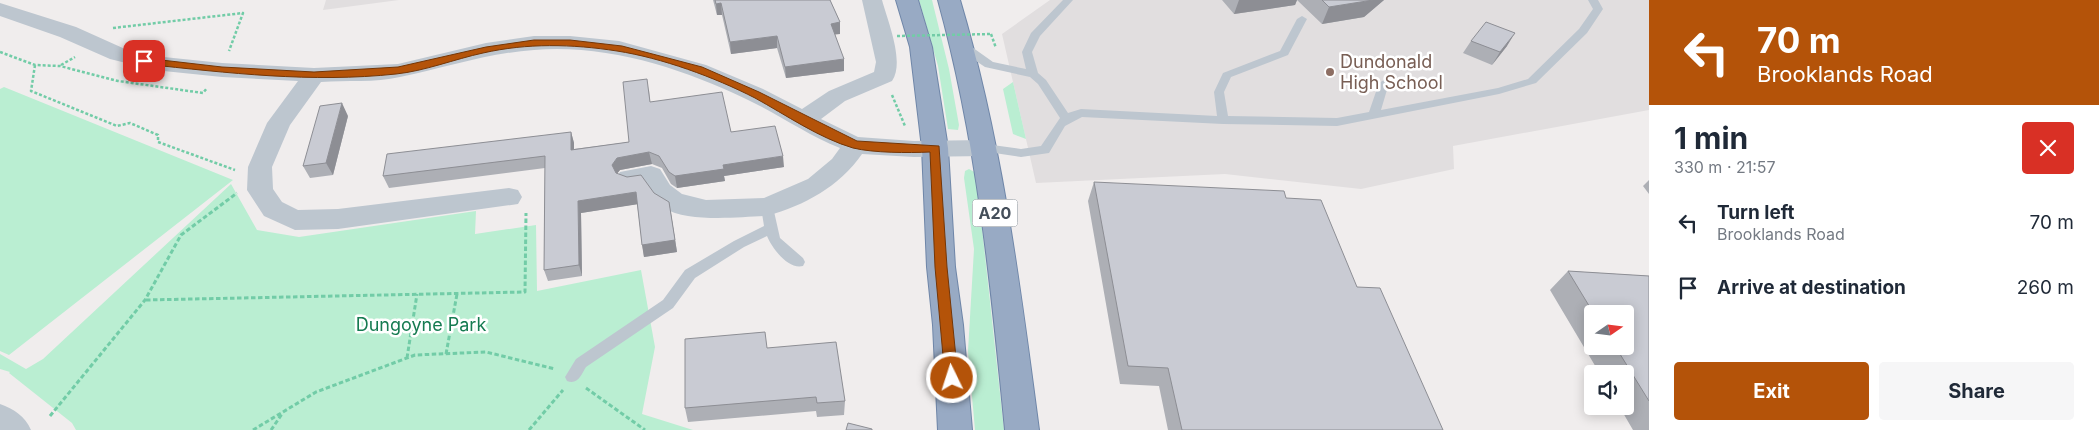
<!DOCTYPE html>
<meta charset="utf-8">
<style>
:root{--surface:#fff;--page:#f6f6f7;--text:#1f2937;--muted:#747a83;--accent:#b45309}
body{margin:0;font-family:Inter,sans-serif;background:var(--page);color:var(--text);height:100vh;display:flex;flex-direction:column;font-size:19px;white-space:nowrap}
*{box-sizing:border-box;margin:0}
p{font-size:16px;color:var(--muted)}
.icon{flex:none;width:28px;height:28px;fill:none;stroke:currentColor;stroke-width:2;stroke-linecap:round;stroke-linejoin:round}
.map{position:relative;flex:1;overflow:hidden}
.side{display:flex;flex-direction:column;background:var(--surface);width:450px}
.side>*{flex:none}
.guide{background:#b45309;color:#fff;overflow:hidden}
.needle{width:32px;rotate:76deg}
.fabs{position:absolute;left:1584px;top:305px;display:grid;gap:10px}
.fabs a{display:grid;place-items:center;width:50px;height:50px;border-radius:5px;background:var(--surface);box-shadow:0 2px 12px #0003;font-size:25px}
.pin{position:absolute;display:grid;place-items:center;width:42px;height:42px;color:#fff;margin:-21px;border-radius:10px;box-shadow:0 2px 8px #0006}
.me{position:absolute;width:55px;margin:-28px;rotate:356deg;stroke-linejoin:round;filter:drop-shadow(0 0 4px #0008)}
.turn{display:flex;align-items:center;gap:18px;height:105px;padding:0 25px;font-size:22px}
.turn .icon{width:65px;height:65px;stroke-width:2.5}
.turn b{display:block;font-size:35px;line-height:42px}
.round{display:grid;place-items:center;flex:none;width:52px;height:52px;border-radius:5px;background:var(--page)}
.headline{display:flex;align-items:center;justify-content:space-between;height:85px;padding:0 25px}
h1{font-size:30px;font-weight:700;line-height:38px}
.primary-button{display:flex;gap:10px;margin-top:auto;padding:10px 25px}
.primary-button a{flex:1;height:58px;border-radius:5px;background:var(--accent);color:#fff;font-size:20px;font-weight:700;line-height:58px;text-align:center}
.primary-button a+a{background:var(--page);color:var(--text)}
ul{padding:0;list-style:none}
li{display:flex;align-items:center;gap:15px;height:65px;padding:0 25px}
li div{flex:1}
li b{display:block;font-size:19px}
li em{font-style:normal}
main{display:flex;flex:1;min-height:0}
.map>svg:first-child{display:block}
</style>
<main>
<div class="map">
<svg width="1649" height="430" viewBox="0 0 1649 430">
<rect width="100%" height="100%" fill="#f0eded"/>
<path fill="#e1dedf" d="M326 0H399L323 10Z
M1050 0H1649V110L1453 146 1454 169 1361 189 1225 174 1036 183 1002 34Z"/>
<path fill="#baeed2" d="M919 0H932L949 69 959 125 958 130 948 129 938 66Z
M1013 82 1026 139 1013 134 1003 89Z
M4 87 233 180 9 355 0 351V89Z
M969 169 976 173 1004 430H975L968 351 974 249 964 178 965 171Z
M231 184 257 230 299 237 476 211 475 234 536 225 537 291 641 270 655 347 642 414 693 430H76L72 423 9 373 10 372 0 369V354L26 369 43 359Z"/>
<g fill="none" stroke-linecap="round" stroke-linejoin="round">
<g stroke="#6f86a8" stroke-width="2">
<path id="trunk" d="M896 0H918L932 47 948 148 955 267 963 325 972 430H938L933 325 927 267 922 148 910 47Z
M938 0H960C1002 141 1020 285 1039 430H1005C991 285 977 141 938 0Z"/>
</g>
<path stroke="#72cca7" stroke-width="2.5" stroke-dasharray="3 2" stroke-linecap="butt" d="M113 28 243 13 229 51
M991 34 996 48
M0 52 35 65 60 66 118 81 203 93 207 88
M35 65 31 91 117 126 130 123 158 135V142L235 170
M61 65 75 57
M892 95 905 126"/>
<path stroke="#72cca7" stroke-width="3" stroke-dasharray="4.5 2.5" stroke-linecap="butt" d="M146 300 525 292 526 213
M446 354 457 294
M407 358 417 294
M586 388 645 430
M50 416 145 300 181 235 237 193
M253 430 316 392 415 355 486 352 555 369
M271 430 282 414
M529 430 563 390"/>
<path fill="#bdc6cf" fill-rule="evenodd" d="M1063 0H1073L1040 36 1032 52 1038 73 1046 80 1068 113 1081 109 1217 116 1214 92 1223 73 1280 51 1297 19 1302 16 1307 19 1288 55 1231 77 1224 92 1228 116 1337 118 1369 112 1379 83 1384 80 1389 83 1381 110 1498 88 1528 79 1579 29 1593 9 1588 0H1598L1603 9 1587 33 1536 83 1499 94 1337 126 1223 124 1082 117 1065 126 1049 153 1021 157 981 151 979 148 981 145 985 144 1021 149 1041 146 1060 118 1038 84 1030 77 985 67 970 57 960 47 961 45H969L993 62 1026 69 1022 52 1031 33Z
M767 203 773 207 780 238 803 258 805 262 803 266C788 270 772 248 767 236L744 247 695 278 673 308 586 367C581 375 578 385 567 381L565 377 576 359 663 300 685 270 734 241 764 226 761 207Z"/>
<path fill="#bdc6cf" fill-rule="evenodd" d="M862 0H882C888 22 905 62 892 81L845 101 821 119 858 137 914 141 985 140 994 142 997 148 994 154 985 156 914 157 862 154C839 187 805 205 767 216 739 217 688 223 664 208 655 202 650 194 644 185L629 187 620 184 616 178 620 172 651 166 660 169 670 185 682 194 706 200 764 198 808 179 832 159 840 148C807 135 778 114 746 99 681 68 607 44 534 50 488 53 445 68 400 77 375 83 346 80 321 82L290 125 272 167 273 189 282 202 298 210 338 209 509 188 518 190 522 197 518 204 338 229 295 230 264 216 247 190 248 167 267 123 298 81 222 77 154 70 110 59 60 37 0 16V3L76 27 125 49 154 56 222 63 314 68 398 64 486 43 534 36H570L619 41 706 65 763 89 802 109 829 91 874 72 876 62Z
M0 404C14 409 25 416 31 430H0Z"/>
<use href="#trunk" fill="#98aac4" fill-rule="evenodd"/>
<path stroke="#72cca7" stroke-width="2.5" stroke-dasharray="3 2" stroke-linecap="butt" d="M897 36 991 34"/>
</g>
<path fill="#adafb5" fill-rule="evenodd" d="M713 0H830L840 22V34H835L844 71 786 78 777 48 731 54 722 15H717Z
M1222 0H1384L1364 17 1322 24 1297 0 1295 5 1234 14Z
M1471 41 1507 46 1492 65 1463 53Z
M649 90 650 102 731 132 784 167 724 176 725 181 677 188 671 184 662 168 652 164 620 170 617 174 671 213 677 252 644 257 637 204 581 213 582 276 548 281 544 270 545 168 389 188 383 176 571 132 574 143V149L629 142Z
M348 116 333 175 310 178 303 166Z
M1649 180V194L1643 186Z
M1094 182 1286 198 1357 287 1443 430H1168L1159 386 1120 384 1088 201Z
M1568 271 1649 276V430H1633L1619 406H1625V374H1600L1550 290ZM1592 314H1625V346H1592Z
M767 348 845 401 844 415 817 417 816 411 688 422 685 408Z"/>
<path fill="#8d8e94" d="M1239 0H1297L1295 5 1234 14Z
M1373 0H1384L1364 17 1322 24 1329 7Z
M721 3 722 15H717L716 4Z
M840 22V34L831 35V24Z
M1515 33 1507 46 1492 65 1500 52Z
M777 36V48L731 54 730 42Z
M844 59V71L786 78 785 67Z
M342 103 348 116 333 175 326 163Z
M571 132 574 143V162L571 150Z
M649 152 652 164 620 170 614 177 612 165 617 158Z
M783 156 784 167 724 176 725 181 677 188 675 176 723 165Z
M636 192 639 204 581 213 582 276 579 265 578 201Z
M669 202 677 252 644 257 642 245Z"/>
<path fill="#c9cbd3" stroke="#8d8e94" d="M715 0H830L840 22 831 24 844 59 785 67 777 36 730 42 721 3 716 4Z
M1322 0H1373L1329 7Z
M1486 22 1515 33 1500 52 1471 41Z
M647 79 650 102 722 92 731 132 775 126 783 156 723 165 724 169 675 176 669 172 659 156 649 152 617 158 612 165 616 173 627 177 641 175 654 193 669 202 675 240 642 245 636 192 578 201 579 265 544 270 545 156 383 176 387 154 571 132V150L629 142 623 82Z
M342 103 326 163 303 166 320 106Z
M1094 182 1284 191 1286 198 1321 200 1357 287 1380 288 1443 430H1182L1168 368 1128 366Z
M1568 271 1649 276V401L1615 346H1625V314H1594Z
M765 332 767 348 836 342 845 401 817 403 816 397 685 408V339Z
M848 423 872 429V430H846Z"/>
<path fill="#b45309" stroke="#753606" d="M534 40H570L622 46 702 67 759 92 857 141 939 146 947 267 958 378 956 381H947L945 378 935 267 930 152C908 153 874 153 853 148 819 138 786 115 755 98 714 77 662 58 617 51 572 44 527 43 483 53 455 59 425 71 396 74 312 83 228 73 144 64L140 61 144 58 222 67 314 72 398 67 486 47Z"/>
<circle fill="#8d6e63" stroke="#fff" stroke-width="2" cx="1330" cy="72" r="5"/>
<g text-anchor="middle" stroke-width="5" stroke-linejoin="round" paint-order="stroke">
<rect fill="#fff" stroke="#7d848c" stroke-width="1" x="972.5" y="199.5" width="45" height="27" rx="4"/>
<g font-size="16" font-weight="bold" fill="#454f5a">
<text x="995" y="219">A20</text>
</g>
<g font-size="18" fill="#785e54" stroke="#fff" text-anchor="start">
<text x="1340" y="68">Dundonald<tspan x="1340" dy="21">High School</tspan></text>
</g>
<g font-size="18" fill="#167b51" stroke="#fff">
<text x="421" y="331">Dungoyne Park</text>
</g>
</g>
</svg>
<div class="fabs">
<a><svg class="needle" viewBox="-14 -14 28 28"><path d="M0-13l5 13h-10z" fill="#e53935"/><path d="M0 13l5-13h-10z" fill="#747a83"/></svg></a>
<a><svg class="icon" aria-label="sound" viewBox="0 0 24 24"><path d="M4 9h4l5-4v14l-5-4H4zM17 9q2 3 0 6"/></svg></a>
</div>
<div class="pin" style="left:144px;top:61px;background:#d93025"><svg class="icon" aria-label="arrive" viewBox="0 0 24 24"><path d="M6 21V4h12l-3 4 3 4H6"/></svg></div>
<svg class="me" style="left:952px;top:378px" viewBox="-20 -20 40 40"><circle r="17" fill="#b45309" stroke="#fff" stroke-width="3"/><path d="M0-11L8 9 0 5-8 9z" fill="#fff"/></svg>
</div>
<section class="side">
<div class="guide">
<div class="turn"><svg class="icon" aria-label="left" viewBox="0 0 24 24"><path d="M17 20v-9H6M10 6l-5 5 5 5"/></svg><div><b>70 m</b>Brooklands Road</div></div>
</div>
<div class="headline"><div><h1>1 min</h1><p>330 m · 21:57</p></div><a class="round" style="background:#d93025;color:#fff"><svg class="icon" aria-label="close" viewBox="0 0 24 24"><path d="M6 6l12 12M18 6L6 18"/></svg></a></div>
<ul>
<li><svg class="icon" aria-label="left" viewBox="0 0 24 24"><path d="M17 20v-9H6M10 6l-5 5 5 5"/></svg><div><b>Turn left</b><p>Brooklands Road</p></div><em>70 m</em></li>
<li><svg class="icon" aria-label="arrive" viewBox="0 0 24 24"><path d="M6 21V4h12l-3 4 3 4H6"/></svg><div><b>Arrive at destination</b></div><em>260 m</em></li>
</ul>
<div class="primary-button"><a>Exit</a><a>Share</a></div>
</section>
</main>
